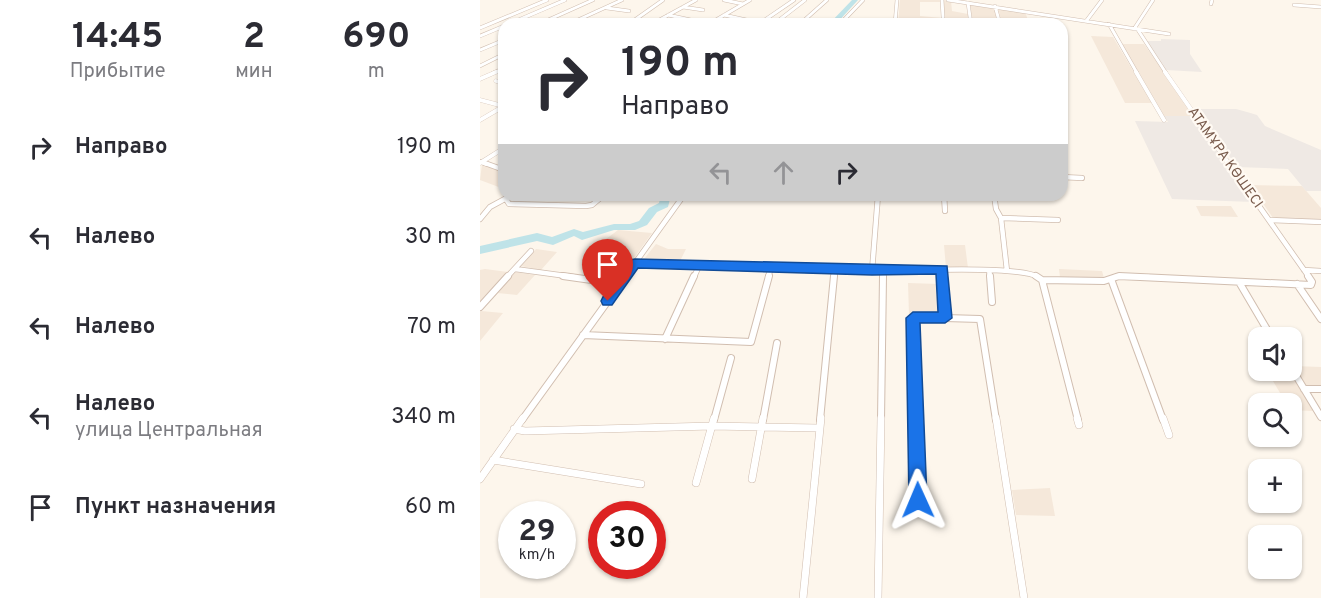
<!DOCTYPE html>
<html lang="ru">
<meta charset="utf-8">
<style>
:root{--surface:#fff;--page:#f2f2f3;--text:#2b2b33;--muted:#7c7c81}
body{margin:0;font-family:Overpass,sans-serif;background:var(--page);color:var(--text);height:100vh;display:flex;flex-direction:column;font-size:22px;white-space:nowrap}
*{box-sizing:border-box;margin:0}
p{font-size:20px;color:var(--muted)}
.icon{flex:none;width:33px;height:33px;fill:none;stroke:currentColor;stroke-width:2;stroke-linecap:round;stroke-linejoin:round}
.map{position:relative;flex:1;overflow:hidden}
.sheet{display:flex;flex-direction:column;background:var(--surface);width:480px}
.sheet>*{flex:none}
.hud{position:absolute;left:18px;top:18px;width:570px;height:183px;border-radius:18px;box-shadow:0 2px 4px #0004;background:#fff;color:var(--text);overflow:hidden}
.fabs{position:absolute;left:768px;top:327px;display:grid;gap:12px}
.fabs a{display:grid;place-items:center;width:54px;height:54px;border-radius:12px;background:var(--surface);box-shadow:0 2px 4px #0004;font-size:30px}
.speed{position:absolute;left:18px;top:501px;display:flex;gap:12px;font-size:30px;font-weight:700;text-align:center}
.speed>*{display:grid;place-content:center;width:78px;height:78px;border-radius:50%;background:var(--surface);box-shadow:0 2px 4px #0004;line-height:1}
.speed small{font-size:15px;font-weight:400}
.speed .limit{border:9px solid #d22;background:#fff;color:#111}
.pin{position:absolute;display:grid;place-items:center;width:51px;height:51px;color:#fff;margin:-62px -26px;border-radius:50% 50% 50% 0;rotate:-45deg;box-shadow:0 0 6px #0007}
.pin .icon{rotate:45deg}
.me{position:absolute;width:66px;margin:-33px;rotate:359deg;stroke-linejoin:round;filter:drop-shadow(0 0 4px #0008)}
.turn{display:flex;align-items:center;gap:21px;height:126px;padding:0 24px;font-size:27px}
.turn .icon{width:78px;height:78px;stroke-width:2.5}
.turn b{display:block;font-size:42px;line-height:51px}
.lanes{display:flex;align-items:center;height:57px;padding:0 24px;background:#0003;justify-content:center;gap:30px;direction:ltr}
.lanes .off{opacity:.35}
.eta{display:flex;justify-content:space-evenly;align-items:center;height:102px;text-align:center}
.eta b{font-size:36px;font-weight:700;line-height:42px}
ul{padding:0;list-style:none}
li{display:flex;align-items:center;gap:18px;height:90px;padding:0 24px}
li div{flex:1}
li b{display:block;font-size:22px}
li em{font-style:normal}
main{display:flex;flex:1;min-height:0}
.map>svg:first-child{display:block}
</style>
<main>
<section class="sheet">
<div class="eta">
<div><b>14:45</b><p>Прибытие</p></div>
<div><b>2</b><p>мин</p></div>
<div><b>690</b><p>m</p></div>
</div>
<ul>
<li><svg class="icon" aria-label="right" viewBox="0 0 24 24"><path d="M7 20v-9h11M14 6l5 5-5 5"/></svg><div><b>Направо</b></div><em>190 m</em></li>
<li><svg class="icon" aria-label="left" viewBox="0 0 24 24"><path d="M17 20v-9H6M10 6l-5 5 5 5"/></svg><div><b>Налево</b></div><em>30 m</em></li>
<li><svg class="icon" aria-label="left" viewBox="0 0 24 24"><path d="M17 20v-9H6M10 6l-5 5 5 5"/></svg><div><b>Налево</b></div><em>70 m</em></li>
<li><svg class="icon" aria-label="left" viewBox="0 0 24 24"><path d="M17 20v-9H6M10 6l-5 5 5 5"/></svg><div><b>Налево</b><p>улица Центральная</p></div><em>340 m</em></li>
<li><svg class="icon" aria-label="arrive" viewBox="0 0 24 24"><path d="M6 21V4h12l-3 4 3 4H6"/></svg><div><b>Пункт назначения</b></div><em>60 m</em></li>
</ul>
</section>
<div class="map">
<svg width="841" height="598" viewBox="0 0 841 598">
<rect width="100%" height="100%" fill="#fdf6ec"/>
<path fill="#f5e8da" d="M420 0H460V2H440V16L463 18 464 0 471 1 472 11 488 14 489 24H469L440 19 439 24H418Z
M490 4 514 7 518 24H493Z
M518 8 545 11 549 24H522Z
M611 36 633 37 672 103H645Z
M642 44H664L715 116H684Z
M2 164 24 172V189L0 180Z
M770 185 822 186 841 208V220L793 218Z
M716 206H751L758 217 721 216Z
M138 230 172 233 147 268 118 245Z
M176 244 188 249H206L200 261 164 259Z
M464 245H485L488 268H466Z
M56 249 77 252 61 270 41 266Z
M5 269 28 272 0 302V270Z
M579 269 622 271 624 278 580 277Z
M35 272 55 275 37 295 17 293Z
M428 283 459 284 461 314 429 315Z
M1 311 23 313 0 341V312Z
M814 366 841 367V385H826Z
M787 371H809L833 411 812 410V404L806 403Z
M570 488 575 516 536 515 532 490Z"/>
<path fill="#efe9e4" d="M681 39 710 40V54L722 72 686 70 667 41H681Z
M716 109H756L767 112 777 115 785 126 841 150V191H826L808 169 757 167Z
M684 116H715L773 202 692 199 655 121 688 122Z"/>
<g fill="none" stroke-linecap="round" stroke-linejoin="round">
<path fill="#bfe3e8" fill-rule="evenodd" d="M372 0H378L356 24H349Z
M181 195H191L188 207 177 212 167 225 155 230H134L102 240 94 236 73 245 57 241 0 254V246L57 233 72 237 94 229 103 232 134 224H150L159 221 169 208 179 203Z"/>
<g stroke="#d1beb0" stroke-width="4">
<path id="minor-far4" d="M244 0 263 4
M462 0 463 17
M468 0 689 34
M488 3 491 24
M731 4 732 0
M814 5 841 7
M515 6 520 24
M203 7 223 10
M127 8 149 11
M188 15 229 24
M244 15 280 23
M607 20 622 0
M29 24 85 0
M59 24 113 0
M89 24 142 0
M149 24 183 0
M172 24 216 0
M229 24 270 0
M279 24 314 0
M294 24 325 0
M320 24 347 0
M360 24 383 0
M415 24 417 0
M629 24 657 73
M0 28 67 0
M654 29 673 0
M658 30 686 73
M0 36 24 26
M0 50 24 40
M0 66 24 54
M13 73 24 68"/>
</g>
<g stroke="#d1beb0" stroke-width="4.5">
<path id="minor-far3" d="M656 72 684 120
M685 72 749 164
M0 79 16 72
M16 81 24 84
M0 100 23 106
M0 120 24 106
M1 162 6 164
M0 163 24 148"/>
</g>
<g stroke="#d1beb0" stroke-width="6">
<path id="minor-far2" d="M2 162 24 170
M748 162 829 277
M582 177 602 178
M464 195 465 211
M514 195 516 209 521 218 527 271
M26 199 29 204 106 206 112 205 124 195
M521 218 578 220
M0 219 10 207 32 195
M790 220 841 222
M155 264C235 266 314 270 394 271 424 271 538 265 558 277
M35 269 94 277
M462 270V277
M509 270 510 277
M824 270 841 271
M392 271 398 195
M27 277 51 251
M145 277 204 195
M214 277 219 266
M288 277 291 268
M354 277 355 270
M403 277V271
M635 277H669"/>
</g>
<g stroke="#d1beb0" stroke-width="8">
<path id="minor-far1" d="M83 276 140 284
M462 276 465 318 500 319 516 420
M510 276 512 302
M556 276 562 280 624 281 639 276 831 285 832 282 828 276
M631 279 683 420
M562 280 598 420
M759 282 792 338
M817 284 841 319
M0 307 28 276
M103 335 271 342 289 276
M185 339 214 276
M812 369 841 417
M824 389H841
M42 420 146 276
M234 420 251 358
M283 420 297 343
M340 420 354 276
M401 420 403 276
M436 420 433 318H465"/>
</g>
<g stroke="#d1beb0" stroke-width="8">
<path id="minor" d="M436 418 438 500
M516 418 544 598
M597 418 599 425
M683 418 689 435
M34 429 45 431 232 426 338 428
M13 460 161 484
M0 479 43 418
M272 479 283 418
M216 483 234 418
M323 598 341 418
M398 598 401 418"/>
</g>
<use href="#minor-far4" stroke="#fff" stroke-width="3"/>
<use href="#minor-far3" stroke="#fff" stroke-width="4"/>
<use href="#minor-far2" stroke="#fff" stroke-width="4.5"/>
<use href="#minor-far1" stroke="#fff" stroke-width="6"/>
<use href="#minor" stroke="#fff" stroke-width="7"/>
</g>
<path fill="#1a73e8" stroke="#114b97" stroke-width="1.5" d="M155 259 467 266 472 318 465 323H440L447 500 444 506 438 509 431 506 429 500 426 318 433 312H458L456 274 392 275 158 268 132 305H123L121 301 123 297 150 260Z"/>
<g text-anchor="middle" stroke-width="4.5" stroke-linejoin="round" paint-order="stroke">
<g font-size="14" fill="#7a5c4d" stroke="#fffaf3">
<text transform="translate(746 157) rotate(55)" y="5">АТАМҰРА КӨШЕСІ</text>
</g>
</g>
</svg>
<div class="fabs">
<a><svg class="icon" aria-label="sound" viewBox="0 0 24 24"><path d="M4 9h4l5-4v14l-5-4H4zM17 9q2 3 0 6"/></svg></a>
<a><svg class="icon" aria-label="search" viewBox="0 0 24 24"><circle cx="10" cy="10" r="6"/><path d="M15 15l6 6"/></svg></a>
<a>+</a>
<a>−</a>
</div>
<div class="speed"><div>29<small>km/h</small></div><div class="limit">30</div></div>
<div class="pin" style="left:128px;top:301px;background:#d93025"><svg class="icon" aria-label="arrive" viewBox="0 0 24 24"><path d="M6 21V4h12l-3 4 3 4H6"/></svg></div>
<svg class="me" style="left:438px;top:500px" viewBox="-20 -20 40 40"><path d="M0-17L14 15 0 8-14 15z" fill="#1a73e8" stroke="#fff" stroke-width="4"/></svg>
<div class="hud">
<div class="turn"><svg class="icon" aria-label="right" viewBox="0 0 24 24"><path d="M7 20v-9h11M14 6l5 5-5 5"/></svg><div><b>190 m</b>Направо</div></div>
<div class="lanes"><svg class="icon off" aria-label="left" viewBox="0 0 24 24"><path d="M17 20v-9H6M10 6l-5 5 5 5"/></svg><svg class="icon off" aria-label="ahead" viewBox="0 0 24 24"><path d="M12 20V5M6 11l6-6 6 6"/></svg><svg class="icon" aria-label="right" viewBox="0 0 24 24"><path d="M7 20v-9h11M14 6l5 5-5 5"/></svg></div>
</div>
</div>
</main>
